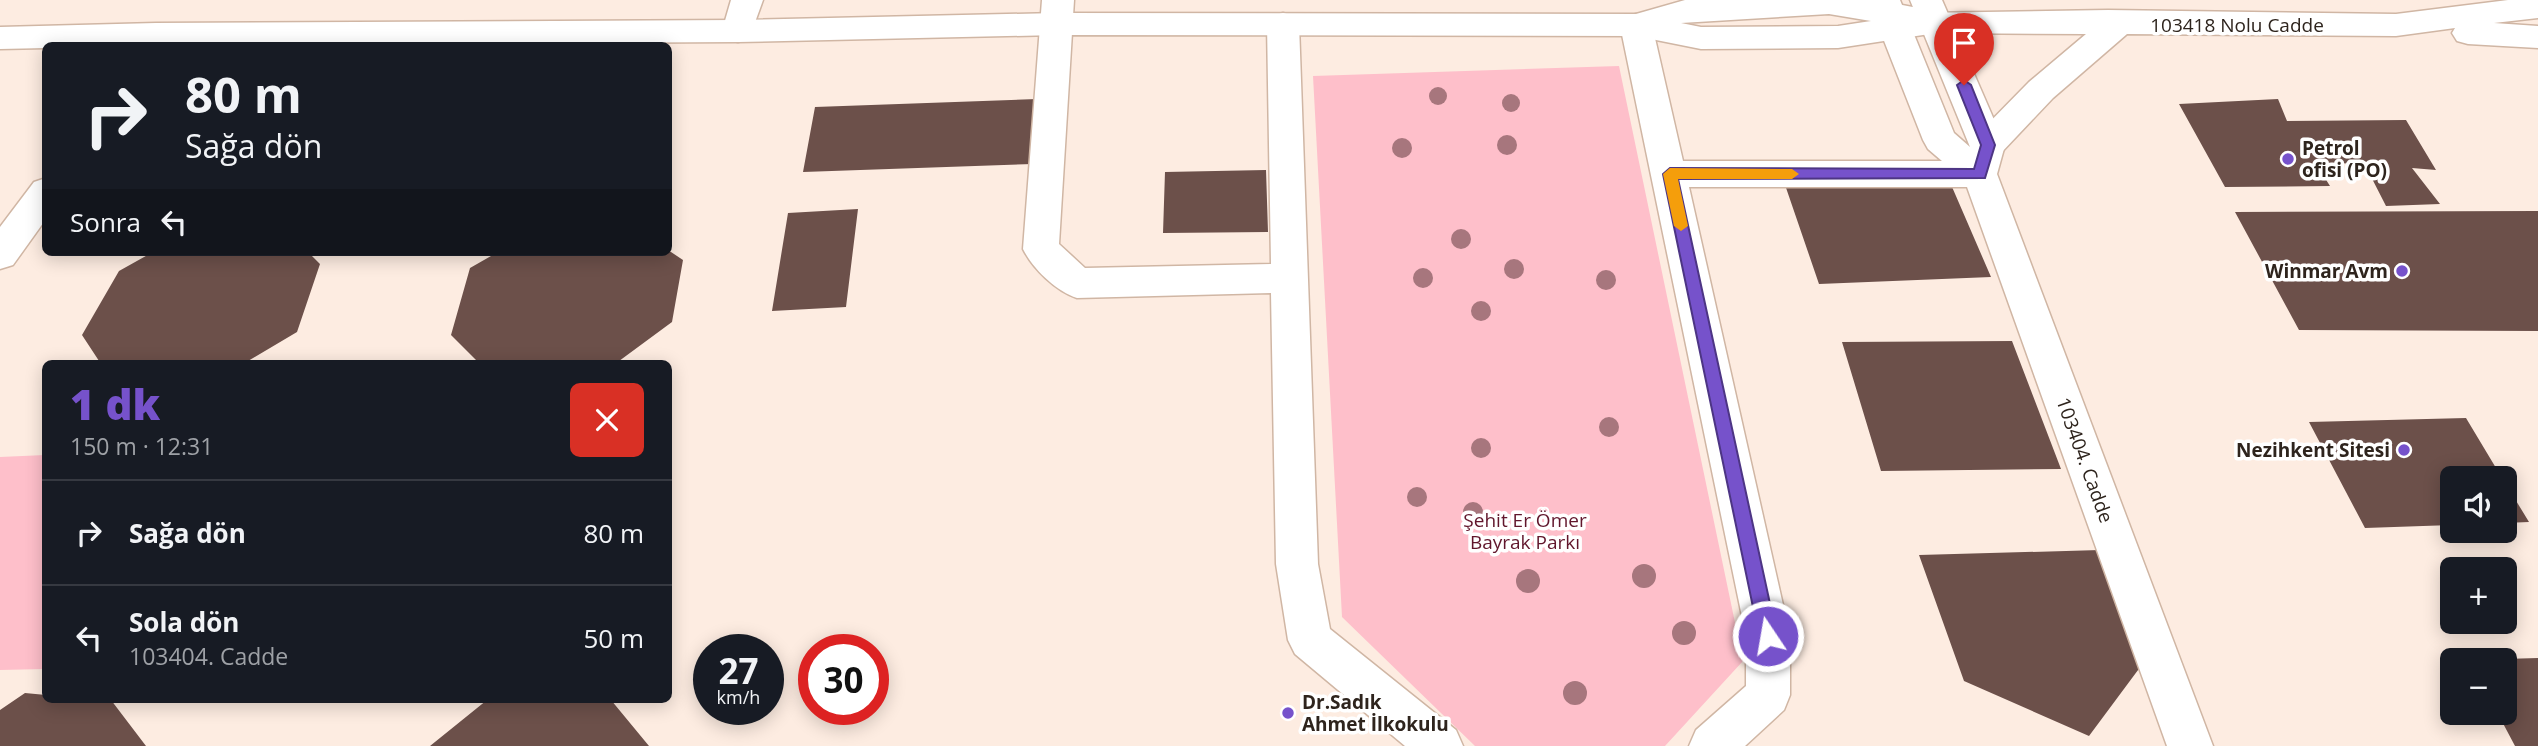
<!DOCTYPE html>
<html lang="tr">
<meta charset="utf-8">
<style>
:root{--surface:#171b24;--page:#242831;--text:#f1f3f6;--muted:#9ea1a6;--line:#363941;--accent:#7652cb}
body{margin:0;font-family:"Open Sans",sans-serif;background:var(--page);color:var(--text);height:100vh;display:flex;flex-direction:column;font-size:26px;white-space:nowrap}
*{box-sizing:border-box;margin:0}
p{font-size:23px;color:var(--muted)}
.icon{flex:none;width:38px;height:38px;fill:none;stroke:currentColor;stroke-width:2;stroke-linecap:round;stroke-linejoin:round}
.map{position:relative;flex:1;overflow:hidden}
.drawer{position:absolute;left:42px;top:360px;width:630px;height:343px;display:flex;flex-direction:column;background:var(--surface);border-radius:10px;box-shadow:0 4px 18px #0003}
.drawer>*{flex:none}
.banner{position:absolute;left:42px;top:42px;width:630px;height:214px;border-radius:10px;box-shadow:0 4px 18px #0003;background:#171b24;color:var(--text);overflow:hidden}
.controls{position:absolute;left:2440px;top:466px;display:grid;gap:14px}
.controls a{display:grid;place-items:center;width:77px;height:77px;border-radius:10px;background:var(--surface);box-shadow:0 4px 18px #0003;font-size:35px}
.speed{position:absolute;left:693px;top:634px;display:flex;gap:14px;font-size:35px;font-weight:700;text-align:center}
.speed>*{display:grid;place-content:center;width:91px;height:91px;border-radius:50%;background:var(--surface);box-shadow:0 4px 18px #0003;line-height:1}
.speed small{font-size:18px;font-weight:400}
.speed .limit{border:10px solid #d22;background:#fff;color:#111}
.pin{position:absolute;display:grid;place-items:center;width:60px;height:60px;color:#fff;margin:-72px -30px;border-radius:50% 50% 50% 0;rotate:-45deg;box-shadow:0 0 7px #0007}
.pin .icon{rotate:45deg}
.me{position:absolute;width:77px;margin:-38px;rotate:348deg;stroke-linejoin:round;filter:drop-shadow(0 0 5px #0008)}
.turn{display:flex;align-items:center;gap:24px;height:147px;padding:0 28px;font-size:32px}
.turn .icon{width:91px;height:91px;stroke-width:2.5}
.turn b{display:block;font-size:49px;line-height:60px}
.then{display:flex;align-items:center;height:66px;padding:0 28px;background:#0003;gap:14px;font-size:26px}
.round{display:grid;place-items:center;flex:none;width:74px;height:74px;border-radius:10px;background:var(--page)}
.summary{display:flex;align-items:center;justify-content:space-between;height:119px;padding:0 28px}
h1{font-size:42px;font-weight:800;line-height:52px;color:var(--accent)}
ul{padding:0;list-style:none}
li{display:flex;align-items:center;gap:21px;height:105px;padding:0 28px;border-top:2px solid var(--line)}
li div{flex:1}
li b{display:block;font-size:26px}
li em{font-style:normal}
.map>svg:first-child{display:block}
</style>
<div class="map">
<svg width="2538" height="746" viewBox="0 0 2538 746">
<rect width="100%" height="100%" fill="#fdece1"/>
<path fill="#febfca" d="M1619 66 1743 661 1665 746H1475L1342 617 1313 76Z
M45 455V669L0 670V457Z"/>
<path fill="#6c504a" d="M1037 99 1033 164 803 172 815 107Z
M2278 99 2287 121 2406 120 2436 170 2412 168 2440 204 2386 206 2364 163 2316 164 2330 186 2225 187 2179 104Z
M1266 170 1268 232 1163 233 1165 172Z
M1946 173 1991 277 1819 284 1783 179Z
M858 209 846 307 772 311 788 213Z
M2538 211V331L2299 330 2235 212Z
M668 250 683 260 672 322 615 364H480L451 335 470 268 498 252Z
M153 252H308L320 264 297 332 243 364H101L82 335 119 271Z
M2012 341 2061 469 1881 471 1842 342Z
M2466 418 2502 478H2452V525L2365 528 2309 422Z
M2504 481 2529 522 2504 523Z
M2100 550 2141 666 2089 736 1964 681 1919 555Z
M2538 658V746H2515L2497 712H2504V659Z
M25 693 46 695V700H111L146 746H0V710Z
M487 700H611L649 746H430Z"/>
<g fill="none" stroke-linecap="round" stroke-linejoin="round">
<g stroke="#d0b6a4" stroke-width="3">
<path id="minor" d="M731 0H763L749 39 738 42 727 39 722 31Z
M1042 0H1074L1059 244 1085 268 1271 264 1267 24 1272 16 1283 13 1294 16 1299 24 1318 564 1330 629 1456 730 1463 746H1405L1295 654 1288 640 1276 564 1271 293 1077 298C1056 291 1033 269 1023 249Z
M1868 0H1900L1954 133 1970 147 1910 0H1942L2005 145 1997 174 2213 746H2167L1967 187H1689L1790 636V695L1784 710 1745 746H1689L1696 730 1746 686V636L1620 25 1625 17 1636 14 1647 17 1652 25 1683 161H1942L1928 149 1923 140Z
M46 178V219L13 265 0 269V227L34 182Z"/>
</g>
<g stroke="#d0b6a4" stroke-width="3">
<path id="major" d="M1685 0H1876L1918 8 1921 13 2108 10 2396 14 2508 0H2538V18L2494 23 2538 26V48L2468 44 2457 41 2452 33 2455 28 2396 36 2127 34 2053 98 2000 154 1988 158 1976 154 1971 145 1976 136 2029 82 2086 34 1936 33 1838 48 1701 49 1636 36 1057 35 738 42 46 46V48L0 49V27L156 23 738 20 1057 13 1636 14ZM1829 14 1871 21 1838 26 1701 27 1681 23Z"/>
</g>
<use href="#minor" fill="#fff" fill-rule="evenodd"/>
<use href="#major" fill="#fff" fill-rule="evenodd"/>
</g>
<g fill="#a7767d">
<circle cx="1438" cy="96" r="9"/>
<circle cx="1511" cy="103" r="9"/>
<circle cx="1507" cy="145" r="10"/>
<circle cx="1402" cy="148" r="10"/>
<circle cx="1461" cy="239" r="10"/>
<circle cx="1514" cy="269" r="10"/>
<circle cx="1423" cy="278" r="10"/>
<circle cx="1606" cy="280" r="10"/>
<circle cx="1481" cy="311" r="10"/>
<circle cx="1609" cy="427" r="10"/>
<circle cx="1481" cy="448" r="10"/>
<circle cx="1417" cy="497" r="10"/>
<circle cx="1473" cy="512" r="10"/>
<circle cx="1644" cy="576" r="12"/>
<circle cx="1528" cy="581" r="12"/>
<circle cx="1684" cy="633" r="12"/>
<circle cx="1575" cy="693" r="12"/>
</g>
<path fill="#7652cb" stroke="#4d3584" stroke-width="2" d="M1964 80 1971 85 1995 145 1985 178 1678 179 1777 636 1774 642 1768 645 1762 642 1759 636 1663 174 1670 168 1974 169 1981 145 1957 85Z"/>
<path fill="#f59e0b" d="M1670 168 1792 169 1799 174 1792 179H1678L1688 226 1681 231 1674 226 1663 174Z"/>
<g fill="#7652cb" stroke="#fff" stroke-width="2.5">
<circle cx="2288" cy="159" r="7"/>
<circle cx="2402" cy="271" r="7"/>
<circle cx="2404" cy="450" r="7"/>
<circle cx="1288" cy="713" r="7"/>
</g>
<g text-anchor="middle" stroke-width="7" stroke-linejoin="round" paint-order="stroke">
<g font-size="19" fill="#2e241d" stroke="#fff">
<text x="2237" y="32">103418 Nolu Cadde</text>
<text transform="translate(2085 460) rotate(70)" y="7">103404. Cadde</text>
</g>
<g font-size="19" font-weight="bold" fill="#2e241d" stroke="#fff" text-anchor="start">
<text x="2302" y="155">Petrol<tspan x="2302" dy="22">ofisi (PO)</tspan></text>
<text x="2388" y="278" text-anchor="end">Winmar Avm</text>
<text x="2390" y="457" text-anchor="end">Nezihkent Sitesi</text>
<text x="1302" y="709">Dr.Sadık<tspan x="1302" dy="22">Ahmet İlkokulu</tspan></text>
</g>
<g font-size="19" fill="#61162c" stroke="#fff">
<text x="1525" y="527">Şehit Er Ömer<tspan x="1525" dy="22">Bayrak Parkı</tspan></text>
</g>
</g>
</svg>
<div class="controls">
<a><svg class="icon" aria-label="sound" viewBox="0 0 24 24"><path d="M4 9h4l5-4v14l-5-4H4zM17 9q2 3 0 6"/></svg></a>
<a>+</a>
<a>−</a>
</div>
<div class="speed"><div>27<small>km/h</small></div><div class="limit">30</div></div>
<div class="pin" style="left:1964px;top:85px;background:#d93025"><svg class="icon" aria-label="arrive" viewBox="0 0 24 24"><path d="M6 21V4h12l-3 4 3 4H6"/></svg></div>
<svg class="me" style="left:1768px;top:636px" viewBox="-20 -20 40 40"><circle r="17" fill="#7652cb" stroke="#fff" stroke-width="3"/><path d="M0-11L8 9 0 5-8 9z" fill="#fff"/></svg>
<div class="banner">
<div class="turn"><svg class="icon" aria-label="right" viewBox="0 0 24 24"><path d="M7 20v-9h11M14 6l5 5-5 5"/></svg><div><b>80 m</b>Sağa dön</div></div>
<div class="then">Sonra<svg class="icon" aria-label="left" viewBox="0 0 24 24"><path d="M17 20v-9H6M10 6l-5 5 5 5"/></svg></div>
</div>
<section class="drawer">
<div class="summary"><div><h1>1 dk</h1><p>150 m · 12:31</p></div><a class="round" style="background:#d93025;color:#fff"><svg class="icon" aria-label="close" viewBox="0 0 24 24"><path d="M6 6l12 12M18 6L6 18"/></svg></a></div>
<ul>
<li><svg class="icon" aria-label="right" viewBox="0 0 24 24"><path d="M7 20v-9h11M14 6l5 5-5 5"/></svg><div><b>Sağa dön</b></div><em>80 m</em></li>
<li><svg class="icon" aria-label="left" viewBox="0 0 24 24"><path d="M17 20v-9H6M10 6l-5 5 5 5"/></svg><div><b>Sola dön</b><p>103404. Cadde</p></div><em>50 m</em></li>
</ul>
</section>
</div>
